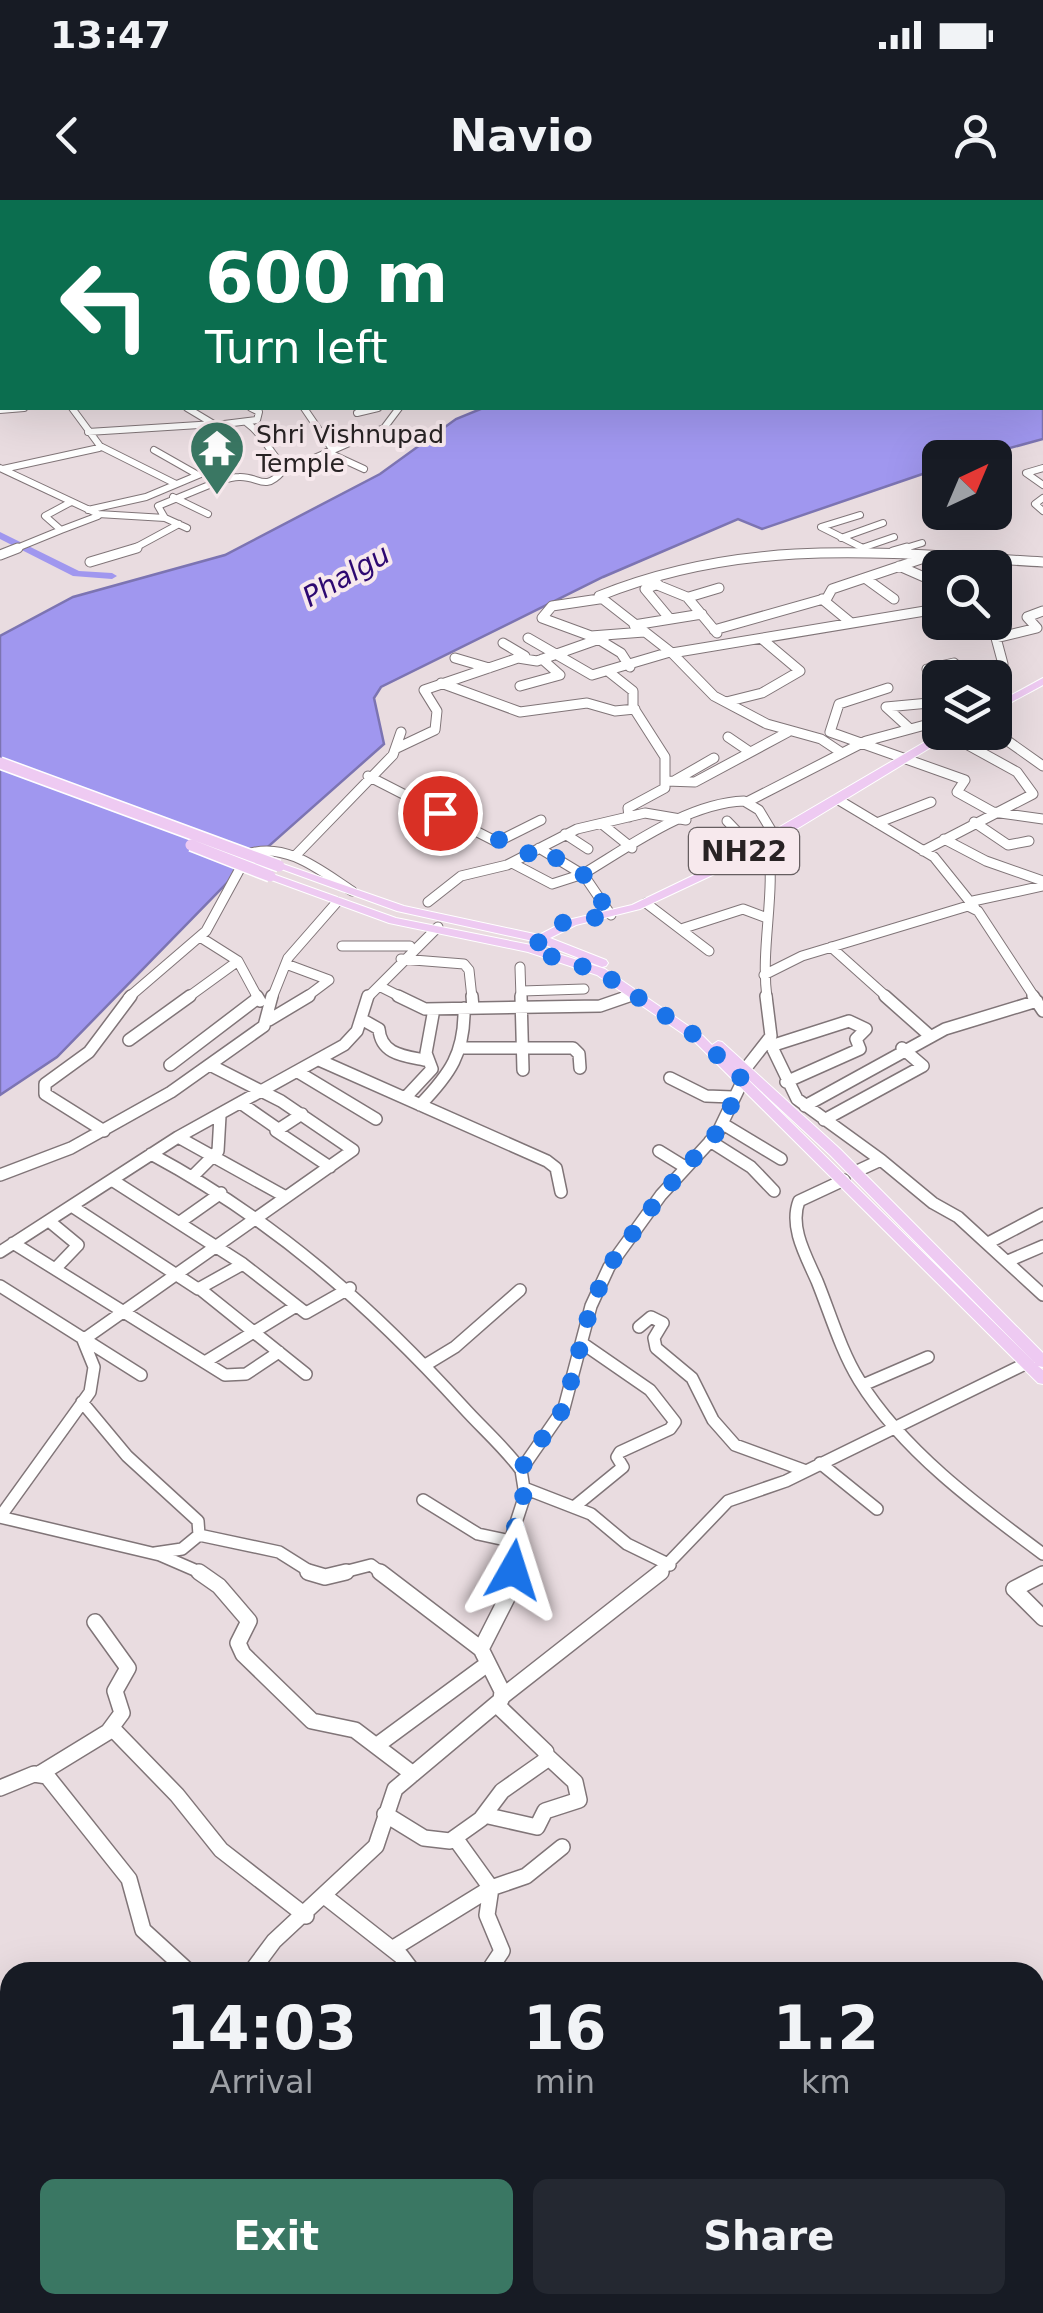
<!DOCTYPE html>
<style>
:root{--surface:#171b24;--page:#242831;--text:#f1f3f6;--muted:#9ea1a6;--accent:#3a7763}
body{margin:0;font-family:"DejaVu Sans",sans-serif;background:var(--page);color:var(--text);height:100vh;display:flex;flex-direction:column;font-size:38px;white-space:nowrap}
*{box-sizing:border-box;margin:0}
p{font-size:32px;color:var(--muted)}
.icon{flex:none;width:55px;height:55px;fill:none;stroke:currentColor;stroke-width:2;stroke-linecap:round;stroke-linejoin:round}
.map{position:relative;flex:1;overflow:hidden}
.details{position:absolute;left:0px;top:1762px;width:1045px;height:352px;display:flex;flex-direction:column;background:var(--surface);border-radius:30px 30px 0 0;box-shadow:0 10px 40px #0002}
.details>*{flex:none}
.hud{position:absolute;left:0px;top:0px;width:1045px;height:210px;box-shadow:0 10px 40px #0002;background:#0b6e4f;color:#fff;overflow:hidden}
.needle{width:65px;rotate:44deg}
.controls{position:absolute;left:922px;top:240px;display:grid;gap:20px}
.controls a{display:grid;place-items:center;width:90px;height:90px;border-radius:15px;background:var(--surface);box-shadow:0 10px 40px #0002;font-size:50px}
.pin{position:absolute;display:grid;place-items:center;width:85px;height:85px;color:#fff;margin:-42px;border:5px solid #fff;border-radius:50%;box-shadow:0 2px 10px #0007}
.me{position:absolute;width:110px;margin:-55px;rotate:6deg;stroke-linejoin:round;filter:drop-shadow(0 0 8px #0008)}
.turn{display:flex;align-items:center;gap:35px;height:210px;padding:0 40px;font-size:45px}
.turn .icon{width:130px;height:130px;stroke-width:2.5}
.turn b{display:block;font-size:70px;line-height:85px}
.eta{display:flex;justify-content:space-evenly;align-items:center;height:170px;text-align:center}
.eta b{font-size:60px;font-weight:700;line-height:70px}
.cta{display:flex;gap:20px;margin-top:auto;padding:20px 40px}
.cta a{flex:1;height:115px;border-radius:15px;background:var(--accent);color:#fff;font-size:40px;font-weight:700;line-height:115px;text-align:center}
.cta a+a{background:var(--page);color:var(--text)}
.status{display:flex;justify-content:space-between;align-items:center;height:70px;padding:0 50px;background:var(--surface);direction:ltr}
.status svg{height:28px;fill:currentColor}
header{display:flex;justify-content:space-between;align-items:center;height:130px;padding:0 40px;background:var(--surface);font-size:45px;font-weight:700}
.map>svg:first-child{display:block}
</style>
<div class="status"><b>13:47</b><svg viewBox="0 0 49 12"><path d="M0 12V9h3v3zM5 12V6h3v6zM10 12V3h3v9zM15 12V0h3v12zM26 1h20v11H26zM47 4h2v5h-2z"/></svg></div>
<header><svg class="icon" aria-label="back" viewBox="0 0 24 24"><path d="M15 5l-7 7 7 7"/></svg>Navio<svg class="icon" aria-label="person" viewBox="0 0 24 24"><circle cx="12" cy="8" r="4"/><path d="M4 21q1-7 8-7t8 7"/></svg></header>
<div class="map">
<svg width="1043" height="2113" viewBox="0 0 1043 2113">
<rect width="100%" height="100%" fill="#e9dce0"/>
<path fill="#a097ef" stroke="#7c74b2" stroke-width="2.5" d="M994 0H1043V239L977 257 940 258V268L762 329 738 319 603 377 381 487 374 498 384 544 227 683 57 857 0 895V436L73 397 225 355 380 274 456 219 483 208H1042V2H981Z
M579 2105H741L731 2113H584Z"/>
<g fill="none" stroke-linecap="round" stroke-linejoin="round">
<path fill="#a097ef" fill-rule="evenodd" d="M0 332 79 371 112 373 117 376 112 379 73 376 0 339Z"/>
<g stroke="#807578" stroke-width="8">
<path id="minor-far3" d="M182 0 189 2
M288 0 293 2
M461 0 467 2
M832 0 840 2
M144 2 154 0
M409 2 418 0
M526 2 535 0
M595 2 606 0
M740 2H752
M782 2 801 0
M865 2 869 0
M72 208 100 246 176 284
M304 208 332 249
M0 210 24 208
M357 213 378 208
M247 223C267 237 269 256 289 269
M216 225 257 220 259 212 251 208
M88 232 215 224
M154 250 198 275
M327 252 364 269
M0 268 98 314 165 318 187 328
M1043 268 1026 273 1043 285
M3 269 99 248
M214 283C221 281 231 277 239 277 259 276 264 292 282 272L384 228 399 208
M173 297 208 314
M1043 298 1035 304 1043 311
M88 310 146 297 215 268 222 246 217 226 187 208
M860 315 821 327 865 349
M165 318 158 306 214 283 211 279
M61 330 98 316
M841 338 883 323
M862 348 894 337
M12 350 61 330 45 316 71 302
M131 350 179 324
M899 350 922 343"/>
</g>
<g stroke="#807578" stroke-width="11">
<path id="minor-far2" d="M893 352 907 348
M0 355 18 348
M90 362 137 348
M899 366 940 384
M865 378 894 399
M995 380 1001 384 995 387
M655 384 687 397 717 433
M658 384 645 389 670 419
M689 397 719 388
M599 399 552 406 542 418 591 436 644 432
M822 399 850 422
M634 425 702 414
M714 430 827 398 832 389 924 358
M528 438 592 475 670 452
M598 439 621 453 630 467
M503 443 525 456
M672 453 937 409
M455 458 489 468
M927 469 954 463 971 478
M609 472 633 491V507L665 557V588L628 608 629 617
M988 478 1003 464 996 438 1037 428 1027 417 1043 411
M441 483 520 512 587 503 615 511 635 509
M520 486 560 475 542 459
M888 488 839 504 830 532 965 580 957 592 993 612 1043 619
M726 502 762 493 800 471 762 439
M908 527 886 507 940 502
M995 532 1043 566
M728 537 750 552
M397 548 435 530 437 511 424 490 518 458 537 461 605 437
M842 553 821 539 767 524 714 496 672 453 599 396C747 336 887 353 1043 362
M368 576 497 642 541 620
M666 581 695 582 788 532
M674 581 714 558
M837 599 934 657 975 708
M747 602 866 541 940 521
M727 621 752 647
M974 622 1008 645 1029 641
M877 623 931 602
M602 624 632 648
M565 634 588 649
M944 639 986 661 1043 681
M539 648 582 674
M923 651 1033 594 1017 572 948 534
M295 656 393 555 401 532
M512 663 552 684 583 674
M973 701 1043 686
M428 702 461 676 507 665 577 629 645 613 686 620
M646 703 709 751
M611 715 583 674C630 646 688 603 744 601L759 610 774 635
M681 729 743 709 767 718
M200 737 238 761 258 798
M342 746H410
M831 747 888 798
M401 759 464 764 469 770 472 798
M286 764 329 780 305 798
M520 767 521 798
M764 775 802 756 968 706 978 711 1035 798
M379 786 403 798
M522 791 584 789
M128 798 206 731 248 654C286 641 321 671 352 691
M187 798 238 761
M272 798 288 758 337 702
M367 798 438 727
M622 798 634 794
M767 798C760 745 777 691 767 639"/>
</g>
<g stroke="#807578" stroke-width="14">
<path id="minor-far1" d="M257 796 260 801
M398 796 425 809 600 806 629 796
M472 796 473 808
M521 796 523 870
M885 796 929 835
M1033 796 1043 811
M269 820 309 796
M363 820 379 829C381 856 407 856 429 861
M129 840 190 796
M769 841 797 899 881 960 855 972
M771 846 849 821 866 829 856 839 860 849 786 882
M465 848H573L579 854 580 868
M319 860 547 961 556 968 561 992
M170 865 258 798
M746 868 771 836 766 796
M298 872 376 919
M670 878 706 896 733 897
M405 898 432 869 426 853 434 809
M242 904 278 929
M420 905C450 874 465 853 464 808
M805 906 945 829 1037 801
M302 914 276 931 330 967
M824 920 923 866 902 848
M723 924 781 959
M104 931 45 894V884L89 852 131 796
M178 937 286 997
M710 941 751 967 774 991
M659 951 685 967
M151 954C274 1020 371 1106 464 1208 483 1229 504 1247 521 1270
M881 960 933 1003 958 1017 1043 1095
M0 975 71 948 171 892 264 826 272 796
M193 976 218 951 220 916
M112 980 243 1064 306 1113 350 1088
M844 980 799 1001C789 1027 806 1056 817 1081 830 1113 841 1151 859 1180 902 1250 978 1306 1043 1354
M73 1007 198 1089 243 1064
M49 1021 78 1045 56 1068
M180 1022 221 993
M13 1043 225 1175 246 1174 279 1152
M988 1043 1043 1014
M0 1052 178 937 344 845 357 831 368 796
M1008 1061 1043 1046
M0 1086 141 1175
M200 1089 306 1174
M639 1127 651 1117 663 1123 654 1138 656 1148 692 1178 713 1220 735 1245 806 1271
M205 1162 296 1106
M427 1164 455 1147 520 1090
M863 1185 928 1157
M82 1202 127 1256 198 1321 199 1335 182 1349 155 1353
M820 1263 877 1309
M524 1288 591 1314 627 1344 670 1365
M423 1300 478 1334 510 1341
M574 1307 623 1267 617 1257 620 1252 670 1229 675 1222 650 1190 582 1143
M0 1317 90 1192 94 1167 83 1140 353 950 281 901 210 865
M0 1317 160 1355 204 1374
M199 1335 279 1352 314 1374
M336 1374 371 1365 383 1374
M512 1374 510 1341 525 1295 521 1270 564 1208 591 1106 609 1067 661 995 717 934 743 880
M658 1374 728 1301 786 1281 1027 1163"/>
</g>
<g stroke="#807578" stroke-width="18">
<path id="minor" d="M199 1372 219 1386 249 1421 238 1443 243 1454 312 1521 355 1530 413 1574
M308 1372 325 1377 346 1372
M380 1372 481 1449
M1043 1374 1014 1389 1043 1418
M503 1496 661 1372
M112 1528 177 1595 221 1650 306 1716
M376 1546 486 1465
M41 1573 108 1532 122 1513 115 1491 128 1468 95 1422
M0 1588 34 1574 47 1576 129 1679 143 1730 189 1772
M385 1614 424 1638 450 1641 481 1619 502 1591 546 1560V1552L497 1505
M484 1615 537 1627 545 1611 579 1600 575 1582 547 1556
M455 1638 491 1688 487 1715 502 1751 488 1772
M327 1698 401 1756 413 1772
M392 1749 491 1688 526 1676 562 1647
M251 1772 274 1741 376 1646 395 1589 501 1500 502 1491 481 1449 513 1386 512 1372
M0 2062 10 2053"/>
</g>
<g stroke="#fff" stroke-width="2">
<path id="major" d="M1043 478V485L995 511V504Z
M942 532H956L800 627 721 671 640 709 576 725 550 738 606 760 608 763 606 766 602 767 543 744 534 745 533 741 397 711 273 666 279 663 283 664 404 706 539 735 568 720 632 705 713 666Z
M270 673 396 718 531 745 605 769 703 836 712 845 718 841 722 842 840 949 1043 1153V1167L1038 1166 1043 1170V1184L1038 1183 695 842 597 775 528 752 389 723 266 678 264 676ZM733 865 830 955 1035 1163Z"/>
</g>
<use href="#minor-far3" stroke="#fff" stroke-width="6"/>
<use href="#minor-far2" stroke="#fff" stroke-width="9"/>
<use href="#minor-far1" stroke="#fff" stroke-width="11"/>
<use href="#minor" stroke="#fff" stroke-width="15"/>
<use href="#major" fill="#eecaf2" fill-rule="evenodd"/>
<g stroke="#fff" stroke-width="14" stroke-linecap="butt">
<path id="major-bridge" d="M0 563 279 666
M191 645 270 676"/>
</g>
<use href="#major-bridge" stroke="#eecaf2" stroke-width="11"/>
</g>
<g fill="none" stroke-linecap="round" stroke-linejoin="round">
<path stroke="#1a73e8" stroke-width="18" stroke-dasharray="0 32.4" d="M440 613 530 654 539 648 583 674 611 715 556 724 531 750 600 772 699 838 743 880 720 929 661 995 609 1066 591 1106 564 1208 520 1270 524 1302 510 1341 513 1370"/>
</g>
<defs>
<g id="temple-pin" transform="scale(2.875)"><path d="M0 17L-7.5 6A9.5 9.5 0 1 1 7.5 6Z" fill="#3a7763" stroke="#f7e9ed"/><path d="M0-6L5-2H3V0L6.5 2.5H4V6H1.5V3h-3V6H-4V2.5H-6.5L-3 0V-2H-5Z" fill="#fff"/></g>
</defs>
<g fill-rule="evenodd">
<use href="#temple-pin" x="217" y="248"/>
</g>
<g text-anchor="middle" stroke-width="8" stroke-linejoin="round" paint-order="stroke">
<g font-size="25" fill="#282324" stroke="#f7e9ed" text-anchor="start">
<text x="256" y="243">Shri Vishnupad<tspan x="256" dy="29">Temple</tspan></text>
</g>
<g font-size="28" font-style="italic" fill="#2d0871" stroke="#f7e9ed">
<text transform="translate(346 375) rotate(-30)" y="10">Phalgu</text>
</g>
<rect fill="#f7e9ed" stroke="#665e60" stroke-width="2.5" x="689" y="628" width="110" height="46" rx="8"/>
<g font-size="28" font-weight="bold" fill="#282324">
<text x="744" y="661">NH22</text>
</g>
</g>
</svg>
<div class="controls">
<a><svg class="needle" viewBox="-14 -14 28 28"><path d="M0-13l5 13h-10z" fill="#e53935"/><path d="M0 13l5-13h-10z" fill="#9ea1a6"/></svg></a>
<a><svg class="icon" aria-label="search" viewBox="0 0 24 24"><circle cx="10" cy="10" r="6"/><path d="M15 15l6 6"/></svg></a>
<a><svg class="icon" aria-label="layers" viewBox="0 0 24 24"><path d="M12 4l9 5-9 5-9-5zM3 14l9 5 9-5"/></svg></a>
</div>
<div class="pin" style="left:440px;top:613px;background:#d93025"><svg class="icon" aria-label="arrive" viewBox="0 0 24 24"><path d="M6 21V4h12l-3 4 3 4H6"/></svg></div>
<svg class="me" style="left:513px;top:1370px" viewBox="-20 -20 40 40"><path d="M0-17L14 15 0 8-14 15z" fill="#1a73e8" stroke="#fff" stroke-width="4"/></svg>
<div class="hud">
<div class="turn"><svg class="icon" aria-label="left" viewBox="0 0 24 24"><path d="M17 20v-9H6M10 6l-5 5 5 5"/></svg><div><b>600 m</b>Turn left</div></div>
</div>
<section class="details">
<div class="eta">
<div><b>14:03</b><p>Arrival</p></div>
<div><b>16</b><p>min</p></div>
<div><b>1.2</b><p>km</p></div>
</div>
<div class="cta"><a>Exit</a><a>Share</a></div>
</section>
</div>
